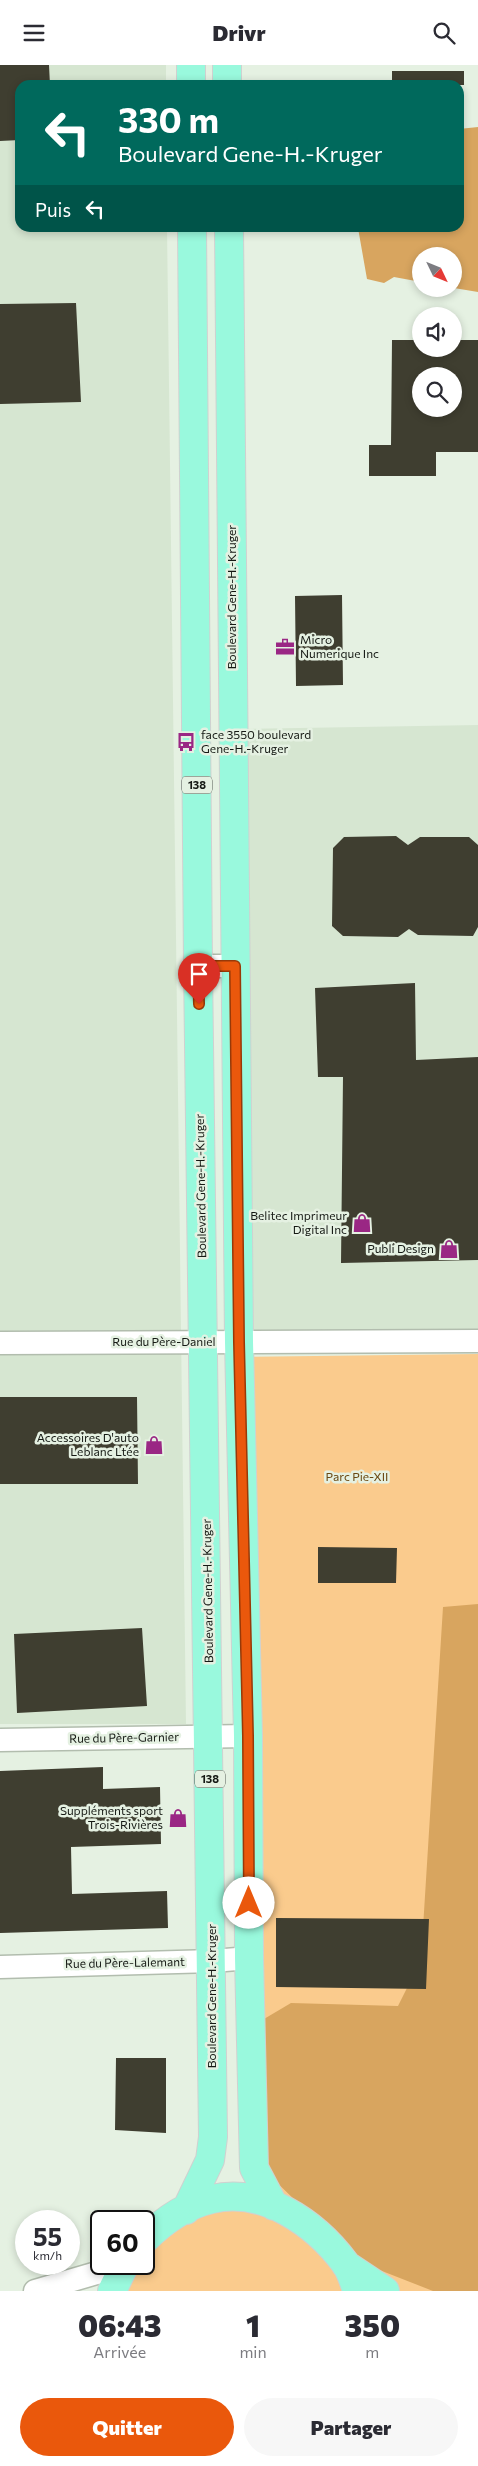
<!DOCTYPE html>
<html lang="fr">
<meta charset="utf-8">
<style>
:root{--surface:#fff;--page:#f7f7f7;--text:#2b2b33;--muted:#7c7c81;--accent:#ea580c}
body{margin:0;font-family:Commissioner,sans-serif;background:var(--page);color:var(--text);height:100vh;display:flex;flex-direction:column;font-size:19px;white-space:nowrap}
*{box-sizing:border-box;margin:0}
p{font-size:16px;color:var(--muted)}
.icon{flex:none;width:28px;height:28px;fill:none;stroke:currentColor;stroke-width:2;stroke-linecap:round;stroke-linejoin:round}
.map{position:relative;height:2226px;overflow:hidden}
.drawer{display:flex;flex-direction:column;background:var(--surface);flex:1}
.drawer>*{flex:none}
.hud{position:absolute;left:15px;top:15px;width:449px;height:152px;border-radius:15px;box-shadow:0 2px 8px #0003;background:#00695c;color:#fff;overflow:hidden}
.needle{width:32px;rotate:133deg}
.buttons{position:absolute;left:412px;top:182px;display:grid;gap:10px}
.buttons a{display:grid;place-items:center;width:50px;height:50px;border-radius:50%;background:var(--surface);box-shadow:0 2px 8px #0003;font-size:25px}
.speed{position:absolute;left:15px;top:2145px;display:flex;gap:10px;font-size:25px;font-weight:700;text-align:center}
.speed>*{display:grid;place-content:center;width:65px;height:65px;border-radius:50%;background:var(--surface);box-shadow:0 2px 8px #0003;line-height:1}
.speed small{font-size:12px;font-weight:400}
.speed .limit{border:2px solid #111;border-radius:8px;background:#fff;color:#111}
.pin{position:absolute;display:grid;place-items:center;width:42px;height:42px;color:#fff;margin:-51px -21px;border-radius:50% 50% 50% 0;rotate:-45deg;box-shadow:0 0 5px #0007}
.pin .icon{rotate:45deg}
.me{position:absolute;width:55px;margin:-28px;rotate:0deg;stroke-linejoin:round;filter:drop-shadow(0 0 4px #0008)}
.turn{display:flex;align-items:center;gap:18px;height:105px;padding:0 20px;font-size:22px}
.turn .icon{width:65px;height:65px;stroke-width:2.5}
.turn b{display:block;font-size:35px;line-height:42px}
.then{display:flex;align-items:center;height:48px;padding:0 20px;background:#0003;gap:10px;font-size:19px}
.eta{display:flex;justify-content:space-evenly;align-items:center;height:85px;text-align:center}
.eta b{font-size:30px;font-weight:800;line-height:35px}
.primary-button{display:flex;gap:10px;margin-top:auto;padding:10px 20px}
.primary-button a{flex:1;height:58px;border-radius:30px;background:var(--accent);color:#fff;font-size:20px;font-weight:800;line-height:58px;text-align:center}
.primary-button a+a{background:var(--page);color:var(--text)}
header{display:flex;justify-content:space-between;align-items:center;height:65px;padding:0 20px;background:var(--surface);font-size:22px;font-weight:800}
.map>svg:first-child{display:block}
</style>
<header><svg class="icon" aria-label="menu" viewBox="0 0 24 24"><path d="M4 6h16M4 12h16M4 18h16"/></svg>Drivr<svg class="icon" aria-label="search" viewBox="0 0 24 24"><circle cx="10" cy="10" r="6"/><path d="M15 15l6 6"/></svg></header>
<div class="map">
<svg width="478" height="2226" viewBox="0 0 478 2226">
<rect width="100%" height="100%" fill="#e5f1e2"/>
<path fill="#d6e6d1" d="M0 0H166V20H20V162L167 163 186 1659H0Z
M478 660V1269L239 1276 238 664Z"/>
<path fill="#facb8d" d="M478 1289V2226H398L268 2122 235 1292Z
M278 2143 356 2226H113L125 2199H144V2176L186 2145Z"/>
<path fill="#d8a55f" d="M478 62V227L454 223V191H421V217L394 212 384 218 367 214 358 163 459 162V64Z
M478 1539V2226H433L359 2197 268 2109 264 1954 291 1938 398 1941 421 1895 443 1542Z"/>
<path fill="#3f3e30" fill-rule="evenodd" d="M0 0H49L50 20H20V75L0 76Z
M392 6H464V20H392Z
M76 238 81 337 0 339V239Z
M392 275H421V284H454V275H478V387H436V411H369V380H391ZM421 311H454V344H421Z
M342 530 343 620 296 621 295 531Z
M396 771 408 780 420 772H469L478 780V862L473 871 418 870 409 864 398 872 343 871 332 861 333 783 344 772Z
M415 918 416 995 478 992V1195L341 1198 343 1012H318L315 923Z
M0 1332H137L138 1419H0Z
M318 1482 397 1483 396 1518H318Z
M142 1563 147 1641 17 1648 14 1569Z
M103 1702V1724L160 1722 161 1779 71 1782 72 1829 167 1826 168 1863 0 1868V1706Z
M276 1853 429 1854 426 1924 276 1922Z
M116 1993H166V2068L115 2065Z"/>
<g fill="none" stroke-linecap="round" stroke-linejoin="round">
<g stroke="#b2bdae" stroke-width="25">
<path id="minor" d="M198 901H235
M0 1278 478 1276
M0 1675 248 1671
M0 1902 213 1896 249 1893
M35 2226 124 2200"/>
</g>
<g stroke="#d0d1d0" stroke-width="30">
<path id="major" d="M191 0V20
M227 0V20
M229 162 239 1277 248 1671 249 1893 254 2103 274 2141
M186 2145 210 2095 213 2072 198 901 192 162
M144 2175C162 2157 186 2140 212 2134 264 2122 315 2158 345 2198 351 2206 354 2217 357 2226
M346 2200 385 2226
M112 2226 125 2199"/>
</g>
<use href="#minor" stroke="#fff" stroke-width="22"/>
<use href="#major" stroke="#99f9dd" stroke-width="28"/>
</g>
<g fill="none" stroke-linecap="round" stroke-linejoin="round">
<g stroke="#983908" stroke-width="12">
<path id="route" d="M199 939 198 901H235L239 1277 248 1671 249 1838"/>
</g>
<use href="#route" stroke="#ea580c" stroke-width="9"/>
</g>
<defs>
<g id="office-bare" transform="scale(1.5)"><path d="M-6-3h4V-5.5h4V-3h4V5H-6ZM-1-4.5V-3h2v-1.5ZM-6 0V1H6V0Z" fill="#9a2784" stroke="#e5f1e2" stroke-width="2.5" paint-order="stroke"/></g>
<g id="bus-bare" transform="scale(1.5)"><path d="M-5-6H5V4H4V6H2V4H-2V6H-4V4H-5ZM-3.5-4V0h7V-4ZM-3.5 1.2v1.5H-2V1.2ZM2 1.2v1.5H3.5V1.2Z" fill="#9a2784" stroke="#e5f1e2" stroke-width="2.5" paint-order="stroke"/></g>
<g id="shop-bare" transform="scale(1.5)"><path d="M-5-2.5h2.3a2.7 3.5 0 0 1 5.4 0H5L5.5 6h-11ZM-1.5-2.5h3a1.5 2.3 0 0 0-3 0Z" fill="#9a2784" stroke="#e5f1e2" stroke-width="2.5" paint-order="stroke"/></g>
</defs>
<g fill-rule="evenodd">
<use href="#office-bare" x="285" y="582"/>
<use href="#bus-bare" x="186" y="677"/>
<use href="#shop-bare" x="362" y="1158"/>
<use href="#shop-bare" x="449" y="1184"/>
<use href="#shop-bare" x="154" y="1380"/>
<use href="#shop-bare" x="178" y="1753"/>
</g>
<g text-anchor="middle" stroke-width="5" stroke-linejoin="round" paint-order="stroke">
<g fill="#e5f1e2" stroke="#535a52" stroke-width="1">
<rect x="182" y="711.5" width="30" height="17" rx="4"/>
<rect x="195" y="1705.5" width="30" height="17" rx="4"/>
</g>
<g font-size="11" font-weight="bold" fill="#151914">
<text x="197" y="724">138</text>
<text x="210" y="1718">138</text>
</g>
<g font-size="12" fill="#151914" stroke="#e5f1e2">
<text transform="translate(232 532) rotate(-90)" y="4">Boulevard Gene-H.-Kruger</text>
<text transform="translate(201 1121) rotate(-91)" y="4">Boulevard Gene-H.-Kruger</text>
<text x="164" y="1281">Rue du Père-Daniel</text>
<text transform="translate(208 1526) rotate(-91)" y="4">Boulevard Gene-H.-Kruger</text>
<text transform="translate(124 1673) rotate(-1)" y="4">Rue du Père-Garnier</text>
<text transform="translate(125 1898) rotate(-1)" y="4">Rue du Père-Lalemant</text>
<text transform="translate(212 1931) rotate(-90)" y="4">Boulevard Gene-H.-Kruger</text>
</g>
<g font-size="12" fill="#151914" stroke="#e5f1e2" text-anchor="end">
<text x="300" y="579" text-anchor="start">Micro<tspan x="300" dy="14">Numerique Inc</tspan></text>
<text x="201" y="674" text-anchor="start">face 3550 boulevard<tspan x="201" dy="14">Gene-H.-Kruger</tspan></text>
<text x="347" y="1155">Belitec Imprimeur<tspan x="347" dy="14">Digital Inc</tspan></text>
<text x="434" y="1188">Publi Design</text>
<text x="139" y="1377">Accessoires D'auto<tspan x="139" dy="14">Leblanc Ltée</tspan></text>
<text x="163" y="1750">Suppléments sport<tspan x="163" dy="14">Trois-Rivières</tspan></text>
</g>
<g font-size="12" fill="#6a4812" stroke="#e5f1e2">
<text x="357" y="1416">Parc Pie-XII</text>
</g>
</g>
</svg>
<div class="buttons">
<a><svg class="needle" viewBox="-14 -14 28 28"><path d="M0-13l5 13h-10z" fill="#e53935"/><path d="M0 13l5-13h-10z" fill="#7c7c81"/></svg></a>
<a><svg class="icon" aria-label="sound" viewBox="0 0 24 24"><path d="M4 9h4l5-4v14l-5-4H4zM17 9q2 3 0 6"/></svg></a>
<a><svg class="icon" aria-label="search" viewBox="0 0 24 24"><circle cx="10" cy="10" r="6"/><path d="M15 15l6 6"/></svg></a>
</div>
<div class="speed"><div>55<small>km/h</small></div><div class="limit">60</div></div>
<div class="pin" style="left:199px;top:939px;background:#d93025"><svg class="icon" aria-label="arrive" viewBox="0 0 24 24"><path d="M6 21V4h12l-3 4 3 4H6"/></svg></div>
<svg class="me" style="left:249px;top:1838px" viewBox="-20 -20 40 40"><circle r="19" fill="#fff"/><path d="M0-13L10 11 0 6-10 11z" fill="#ea580c"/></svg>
<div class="hud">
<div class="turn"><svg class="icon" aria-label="left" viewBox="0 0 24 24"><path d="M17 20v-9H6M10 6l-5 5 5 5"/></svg><div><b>330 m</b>Boulevard Gene-H.-Kruger</div></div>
<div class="then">Puis<svg class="icon" aria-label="left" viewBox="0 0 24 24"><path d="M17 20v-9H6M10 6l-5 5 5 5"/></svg></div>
</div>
</div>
<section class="drawer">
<div class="eta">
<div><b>06:43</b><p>Arrivée</p></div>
<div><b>1</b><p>min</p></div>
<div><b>350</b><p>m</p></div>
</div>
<div class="primary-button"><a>Quitter</a><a>Partager</a></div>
</section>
